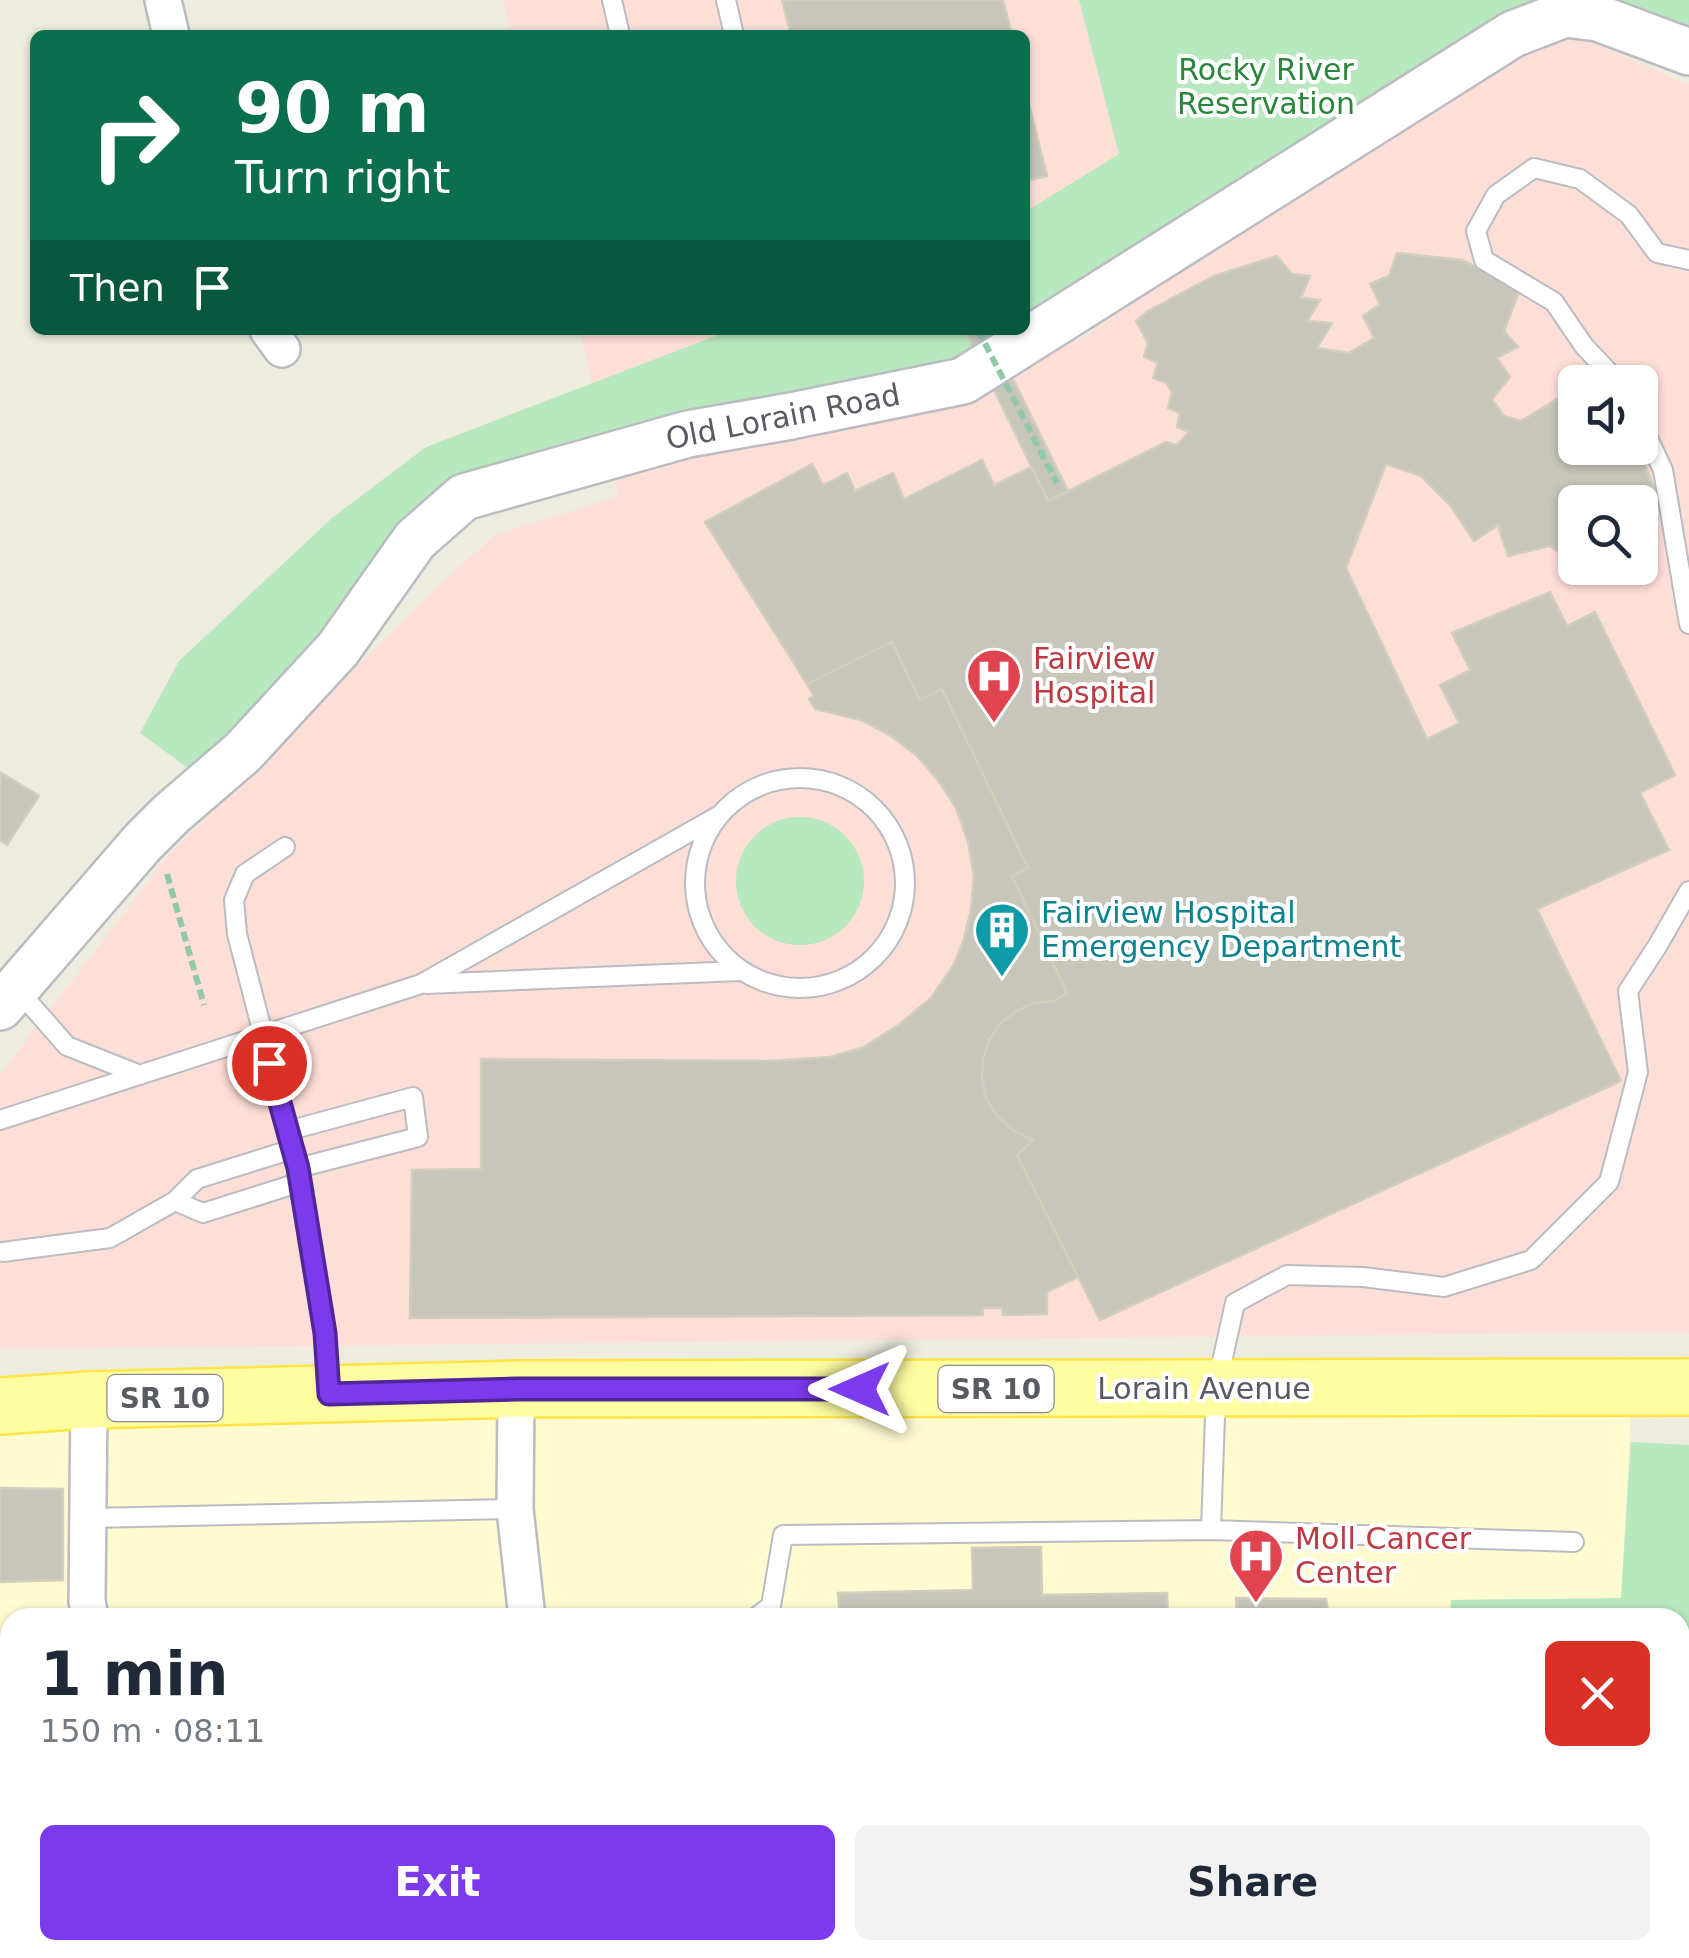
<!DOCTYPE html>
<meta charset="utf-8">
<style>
:root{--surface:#fff;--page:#f2f2f3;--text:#1f2937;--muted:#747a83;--accent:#7c3aed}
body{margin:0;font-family:"DejaVu Sans",sans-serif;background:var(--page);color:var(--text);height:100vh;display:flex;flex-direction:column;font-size:38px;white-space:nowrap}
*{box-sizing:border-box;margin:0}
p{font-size:32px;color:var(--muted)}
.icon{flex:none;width:55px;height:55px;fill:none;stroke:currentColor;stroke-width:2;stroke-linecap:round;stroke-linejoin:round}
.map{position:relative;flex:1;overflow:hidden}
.drawer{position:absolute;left:0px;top:1608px;width:1690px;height:352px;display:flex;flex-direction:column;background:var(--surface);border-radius:30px 30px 0 0;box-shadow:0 2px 8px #0004}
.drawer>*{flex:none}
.guide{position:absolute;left:30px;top:30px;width:1000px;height:305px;border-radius:15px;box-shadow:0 2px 8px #0004;background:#0b6e4f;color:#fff;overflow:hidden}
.controls{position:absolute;left:1558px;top:365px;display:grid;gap:20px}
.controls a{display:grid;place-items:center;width:100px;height:100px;border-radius:15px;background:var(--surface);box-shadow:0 2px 8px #0004;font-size:50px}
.pin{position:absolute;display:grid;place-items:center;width:85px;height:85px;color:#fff;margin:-42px;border:5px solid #fff;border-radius:50%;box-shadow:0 2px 10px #0007}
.me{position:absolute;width:110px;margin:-55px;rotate:270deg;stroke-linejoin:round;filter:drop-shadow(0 0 8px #0008)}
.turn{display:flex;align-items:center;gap:35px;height:210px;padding:0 40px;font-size:45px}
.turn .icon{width:130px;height:130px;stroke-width:2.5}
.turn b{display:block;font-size:70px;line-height:85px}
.then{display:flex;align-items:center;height:95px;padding:0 40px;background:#0003;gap:20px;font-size:38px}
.round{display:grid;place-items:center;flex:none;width:105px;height:105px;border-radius:15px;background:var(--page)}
.head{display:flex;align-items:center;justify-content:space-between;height:170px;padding:0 40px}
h1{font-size:60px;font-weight:700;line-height:75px}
.action{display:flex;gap:20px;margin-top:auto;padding:20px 40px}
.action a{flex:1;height:115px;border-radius:15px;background:var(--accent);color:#fff;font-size:40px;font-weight:700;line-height:115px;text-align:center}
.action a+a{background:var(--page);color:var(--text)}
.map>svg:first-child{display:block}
</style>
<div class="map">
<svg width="1689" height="1958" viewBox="0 0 1689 1958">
<rect width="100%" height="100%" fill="#edecde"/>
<path fill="#fffbd1" d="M1632 1394 1621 1599 1452 1600 1450 1618H10V1697L0 1701V1415Z
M732 1950H1435V1958H738Z"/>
<path fill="#fedfd7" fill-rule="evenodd" d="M503 0H1147L1183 115 1025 212V35H511Z
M1557 26 1689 85V1334L1669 1332 0 1349V1075L167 857 431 592 495 535 618 496 580 330H1025V236L1077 342 1243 225ZM1575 382H1640V448H1575ZM1575 502H1640V568H1575Z"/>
<path fill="#b7e8be" d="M1079 0H1538L1146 282 973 382 453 485 394 530 302 663 192 771 140 733 179 661 332 518 426 447 731 330H1025V212L1119 154Z
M1586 0H1689V52Z
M736 881a64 64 0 1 1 128 0a64 64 0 1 1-128 0Z
M1631 1442 1689 1445V1958H1435V1950H1680V1618L1450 1617 1451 1600 1621 1598Z"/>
<path fill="#c8c5bb" stroke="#d2cebc" stroke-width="2.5" d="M782 0H1003L1012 35H791Z
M1025 88 1047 176 1025 181Z
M1397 253 1462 260 1520 289 1504 331 1518 347 1497 358 1510 377 1492 399 1504 416 1521 421 1575 388V448H1638L1657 495 1647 514 1648 533 1640 532V502H1575V563L1550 546 1508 556 1498 525 1474 541 1450 505 1421 476 1386 464 1346 568 1427 739 1459 723 1440 685 1470 670 1452 633 1550 592 1567 626 1595 612 1675 775 1640 793 1669 850 1537 909 1621 1081 1100 1320 1017 1155 1033 1140 1012 1130 996 1115 986 1098 982 1078 983 1059 989 1040 1001 1023 1016 1011 1034 1003 1054 1001 1067 993 1012 876 1028 868 942 689 920 700 892 642 807 684 705 522 812 464 823 485 847 473 855 491 893 473 904 499 982 460 994 485 1031 467 1048 501 1166 442 1177 445 1189 432 1177 427 1180 413 1168 408 1172 393 1167 383 1153 378 1158 363 1144 357 1148 343 1136 321 1148 311 1214 276 1277 256 1292 274 1310 276 1301 298 1320 300 1307 321 1332 323 1317 348 1349 353 1374 338 1363 316 1380 304 1370 284 1389 276Z
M965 330H989L1068 491 1048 501Z
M892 642 920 700 942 689 1028 868 1012 876 1067 993 1054 1001 1034 1003 1016 1011 1001 1023 989 1040 983 1059 982 1078 986 1098 996 1115 1012 1130 1033 1140 1017 1155 1078 1277 1047 1292V1314L1003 1315 1002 1308H983V1315L410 1318 412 1170 481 1169V1059L770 1061 830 1057 862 1048 897 1026 931 998 953 966 963 942 971 910 974 875 968 842 956 808 938 780 916 755 891 736 861 720 815 709 809 699 814 696 807 684Z
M0 772 39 796 7 845 0 840Z
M0 1488 63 1489V1580L0 1582Z
M1041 1547 1042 1595 1167 1593 1168 1618H840L838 1593 973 1590 972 1548Z
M1236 1598 1326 1599 1329 1618H1237Z"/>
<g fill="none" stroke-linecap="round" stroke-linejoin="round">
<g stroke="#babcc2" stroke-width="22">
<path id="service" d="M612 0 620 35
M726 0 734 35
M1618 382 1584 346 1554 302 1484 260 1476 231 1496 195 1534 168 1580 179 1629 215 1657 253 1689 260
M1640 421 1663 470 1689 624
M695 883a105 105 0 1 1 210 0a105 105 0 1 1-210 0Z
M285 847 245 874 234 900 237 934 298 1168 325 1333 329 1388
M426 984 740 971
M17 989 67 1046 140 1075
M0 1120 421 984 718 816
M287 1131 413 1097 418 1137 298 1168
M175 1201 203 1213 301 1182
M3 1252 110 1238 175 1201 197 1179 293 1149
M89 1518 515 1509
M1211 1530 1216 1389 1235 1303 1287 1275 1363 1277 1444 1287 1531 1260 1609 1182 1638 1072 1628 991 1658 945 1689 891
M755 1618 771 1606 783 1535 1211 1530 1574 1542
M898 1950 904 1958
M1080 1950 1086 1958
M1203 1958 1221 1950"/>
</g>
<g stroke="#babcc2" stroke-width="40">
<path id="minor" d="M163 0 171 35
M268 330 282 349
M516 1389 515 1509 527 1618
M89 1400 87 1601 90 1618
M229 1950 233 1958
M732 1950 738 1958"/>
</g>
<g stroke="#babcc2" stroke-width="50">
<path id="tertiary" d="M0 1007 143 842 171 814 243 752 338 649 415 540 464 497 688 434 791 416 963 381 1513 34 1565 14 1598 18 1689 52"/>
</g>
<g stroke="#ffe445" stroke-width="60">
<path id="primary" d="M0 1406 89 1400 516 1389 1689 1387"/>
</g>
<path stroke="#90c9a8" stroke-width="6" stroke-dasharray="10 5" stroke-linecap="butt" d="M167 874 204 1005"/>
<use href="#service" stroke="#fff" stroke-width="18"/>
<use href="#minor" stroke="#fff" stroke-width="35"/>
<use href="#tertiary" stroke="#fff" stroke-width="45"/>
<use href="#primary" stroke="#fffda1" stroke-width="55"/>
<path stroke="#90c9a8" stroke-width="6" stroke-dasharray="10 5" stroke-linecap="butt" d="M978 330 1057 483"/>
</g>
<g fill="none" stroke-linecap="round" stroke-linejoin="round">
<g stroke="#51269a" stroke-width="25">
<path id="route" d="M269 1063 298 1168 325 1333 329 1394 516 1389H860"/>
</g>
<use href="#route" stroke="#7c3aed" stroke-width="18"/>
</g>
<defs>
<g id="hospital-pin" transform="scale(2.875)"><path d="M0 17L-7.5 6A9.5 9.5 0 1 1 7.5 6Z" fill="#e0444e" stroke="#fff"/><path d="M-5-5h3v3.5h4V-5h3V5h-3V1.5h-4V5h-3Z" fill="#fff"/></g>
<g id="building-pin" transform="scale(2.875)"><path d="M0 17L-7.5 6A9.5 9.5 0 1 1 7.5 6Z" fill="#0f9aa8" stroke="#fff"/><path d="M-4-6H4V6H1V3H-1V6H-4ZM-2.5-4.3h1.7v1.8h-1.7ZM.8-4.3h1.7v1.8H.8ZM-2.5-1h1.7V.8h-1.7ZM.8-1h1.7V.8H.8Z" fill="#fff"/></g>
</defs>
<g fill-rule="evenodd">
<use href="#hospital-pin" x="994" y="676"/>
<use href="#building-pin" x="1002" y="930"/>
<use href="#hospital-pin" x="1256" y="1556"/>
</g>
<g text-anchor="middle" stroke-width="8" stroke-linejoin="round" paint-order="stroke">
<g fill="#fff" stroke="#8a8c91" stroke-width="2.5">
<rect x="938.5" y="1366" width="115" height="46" rx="8"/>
<rect x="107.5" y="1375" width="115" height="46" rx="8"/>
</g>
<g font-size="28" font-weight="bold" fill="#585b62">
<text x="996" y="1399">SR 10</text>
<text x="165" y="1408">SR 10</text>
</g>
<g font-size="30" fill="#2b863c" stroke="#fff">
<text x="1266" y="80">Rocky River<tspan x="1266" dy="34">Reservation</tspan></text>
</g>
<g font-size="30" fill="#585b62" stroke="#fff">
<text transform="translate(783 417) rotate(-11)" y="10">Old Lorain Road</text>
<text x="1204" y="1399">Lorain Avenue</text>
</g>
<g font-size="30" fill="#be3a42" stroke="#fff" text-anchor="start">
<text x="1033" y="669">Fairview<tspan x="1033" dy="34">Hospital</tspan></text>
<text x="1295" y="1549">Moll Cancer<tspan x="1295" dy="34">Center</tspan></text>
</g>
<g font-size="30" fill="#0d838f" stroke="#fff" text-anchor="start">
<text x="1041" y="923">Fairview Hospital<tspan x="1041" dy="34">Emergency Department</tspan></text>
</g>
</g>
</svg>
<div class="controls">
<a><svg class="icon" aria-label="sound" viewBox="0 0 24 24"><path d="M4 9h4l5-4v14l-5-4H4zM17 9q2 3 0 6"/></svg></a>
<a><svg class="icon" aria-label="search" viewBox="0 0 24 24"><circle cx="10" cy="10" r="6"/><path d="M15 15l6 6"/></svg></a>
</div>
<div class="pin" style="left:269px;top:1063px;background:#d93025"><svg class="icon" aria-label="arrive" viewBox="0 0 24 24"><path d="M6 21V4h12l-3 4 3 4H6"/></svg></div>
<svg class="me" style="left:860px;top:1389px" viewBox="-20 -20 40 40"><path d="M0-17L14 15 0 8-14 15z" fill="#7c3aed" stroke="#fff" stroke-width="4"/></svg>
<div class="guide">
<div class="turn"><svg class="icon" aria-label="right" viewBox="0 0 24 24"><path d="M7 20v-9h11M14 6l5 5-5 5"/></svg><div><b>90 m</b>Turn right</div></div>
<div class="then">Then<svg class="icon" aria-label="arrive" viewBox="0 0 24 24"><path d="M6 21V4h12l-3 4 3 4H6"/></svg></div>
</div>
<section class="drawer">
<div class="head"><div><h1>1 min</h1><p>150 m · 08:11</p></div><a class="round" style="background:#d93025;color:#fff"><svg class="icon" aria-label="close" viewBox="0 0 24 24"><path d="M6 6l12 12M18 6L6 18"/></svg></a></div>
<div class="action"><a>Exit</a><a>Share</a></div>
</section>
</div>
